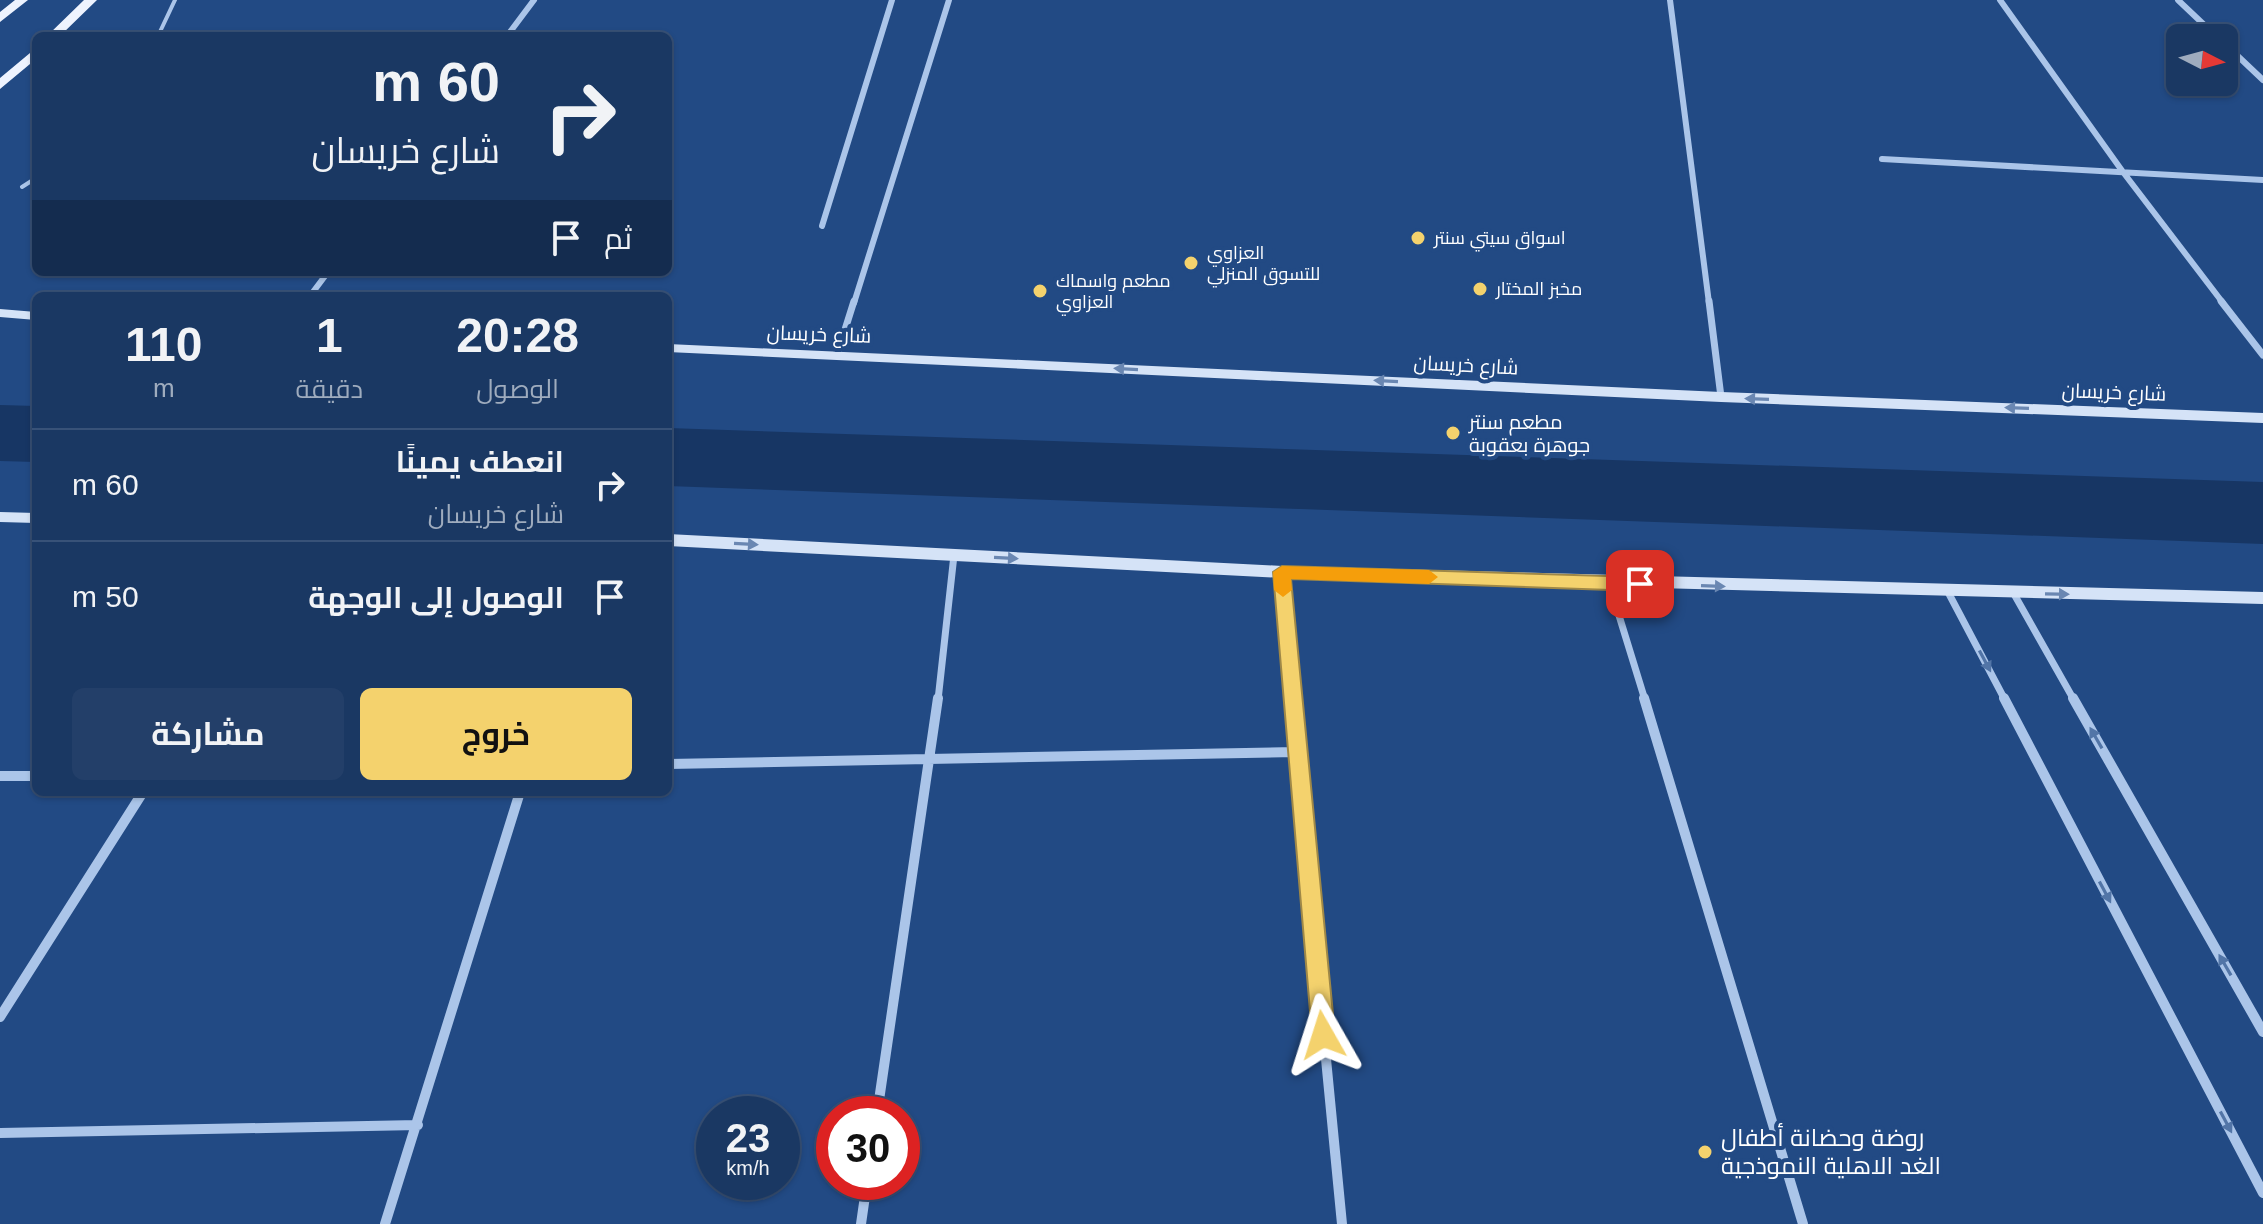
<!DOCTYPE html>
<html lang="ar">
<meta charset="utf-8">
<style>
:root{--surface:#1a3863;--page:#233f69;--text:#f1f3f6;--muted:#9facbe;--line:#385278;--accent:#f4d26d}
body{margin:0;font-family:Helvetica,Cairo,sans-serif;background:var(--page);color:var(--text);direction:rtl;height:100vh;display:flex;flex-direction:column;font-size:30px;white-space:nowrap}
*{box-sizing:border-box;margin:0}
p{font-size:26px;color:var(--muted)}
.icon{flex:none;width:44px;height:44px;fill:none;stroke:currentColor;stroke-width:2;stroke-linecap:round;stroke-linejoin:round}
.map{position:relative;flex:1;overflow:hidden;direction:ltr}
.details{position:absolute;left:32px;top:292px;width:640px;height:504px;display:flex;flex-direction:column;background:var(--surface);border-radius:12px;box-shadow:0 2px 6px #0004,0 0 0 2px var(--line);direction:rtl}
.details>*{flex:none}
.top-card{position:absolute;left:32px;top:32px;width:640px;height:244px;border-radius:12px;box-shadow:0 2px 6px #0004,0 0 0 2px var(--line);direction:rtl;background:#1a3863;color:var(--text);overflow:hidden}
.needle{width:52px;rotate:96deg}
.controls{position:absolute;left:2166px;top:24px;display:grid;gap:16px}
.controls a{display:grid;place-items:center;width:72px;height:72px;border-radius:12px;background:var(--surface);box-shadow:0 2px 6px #0004,0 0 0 2px var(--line);font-size:40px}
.speed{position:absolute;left:696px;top:1096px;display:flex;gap:16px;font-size:40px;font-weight:700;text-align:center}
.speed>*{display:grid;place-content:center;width:104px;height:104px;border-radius:50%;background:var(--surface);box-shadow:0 2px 6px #0004,0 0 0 2px var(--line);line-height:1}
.speed small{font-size:20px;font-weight:400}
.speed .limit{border:12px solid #d22;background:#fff;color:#111}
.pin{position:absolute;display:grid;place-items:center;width:68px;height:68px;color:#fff;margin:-34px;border-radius:16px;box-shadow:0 4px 12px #0006}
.me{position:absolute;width:88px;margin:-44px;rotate:354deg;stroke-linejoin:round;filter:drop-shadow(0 0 6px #0008)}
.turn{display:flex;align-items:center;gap:28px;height:168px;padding:0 40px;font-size:36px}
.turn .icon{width:104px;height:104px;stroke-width:2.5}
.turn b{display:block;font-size:56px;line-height:68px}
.then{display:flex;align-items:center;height:76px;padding:0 40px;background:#0003;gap:16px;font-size:30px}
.eta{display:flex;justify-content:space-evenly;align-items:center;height:136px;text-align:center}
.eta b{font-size:48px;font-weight:700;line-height:56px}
.action{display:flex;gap:16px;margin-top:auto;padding:16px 40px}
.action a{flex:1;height:92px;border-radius:12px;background:var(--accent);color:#111;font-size:32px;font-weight:700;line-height:92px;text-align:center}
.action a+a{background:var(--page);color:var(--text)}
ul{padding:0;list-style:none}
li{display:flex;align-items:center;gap:24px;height:112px;padding:0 40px;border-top:2px solid var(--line)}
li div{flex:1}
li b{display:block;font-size:30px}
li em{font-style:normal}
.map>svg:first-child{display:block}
</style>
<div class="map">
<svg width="2263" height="1224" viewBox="0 0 2263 1224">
<rect width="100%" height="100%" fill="#224a84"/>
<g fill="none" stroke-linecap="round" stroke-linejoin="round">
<path fill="#173664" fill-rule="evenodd" d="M0 405 36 406V462L0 461Z
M668 428 2263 482V544L668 486Z"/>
<path stroke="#abc5e9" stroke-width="4" d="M158 36 175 0
M22 187 36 178"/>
<path stroke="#abc5e9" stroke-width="6" d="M1670 0 1709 303
M2000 0 2123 172 2223 303
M2178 0 2218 38
M507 36 534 0
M2224 43 2263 80
M1882 159 2263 180
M822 226 892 0
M310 296 328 272
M854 303 949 0"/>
<path stroke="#abc5e9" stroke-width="7" d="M1709 301 1721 397
M2221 301 2263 355
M837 355 854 301
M1282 572 1291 700
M1609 583 1645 700
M1948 592 2005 700
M2014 594 2074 700
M938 700 954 555"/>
<path stroke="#abc5e9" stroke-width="10" d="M1291 698 1342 1224
M1644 698 1803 1224
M2004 698 2263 1193
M2073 698 2263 1032
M668 764 1295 752
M0 776H36
M0 1017 143 792
M877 1114 938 698
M0 1133 418 1125
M385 1224 520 792
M861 1224 867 1182"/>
<path fill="#d5e3f7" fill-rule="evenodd" d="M0 309 36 312V320L0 317Z
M668 344 1721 392 2263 413V423L1721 402 668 352Z
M0 512 36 513V523L0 522Z
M668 534 1282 566 2263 592V604L1282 578 668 546Z"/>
<path fill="#eef3fe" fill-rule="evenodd" d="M15 0H28L0 22V12Z
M84 0H97L60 36H47Z
M36 48V59L0 89V78Z"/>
</g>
<defs><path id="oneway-solid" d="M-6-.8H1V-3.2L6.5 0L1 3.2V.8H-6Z" transform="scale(2)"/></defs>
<g fill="#6a87b2">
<use href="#oneway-solid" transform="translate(1126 369) rotate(-177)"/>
<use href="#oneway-solid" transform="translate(1386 381) rotate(-177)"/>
<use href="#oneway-solid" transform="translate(1757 399) rotate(-178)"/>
<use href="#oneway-solid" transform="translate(2017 408) rotate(-178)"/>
<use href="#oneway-solid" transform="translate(746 544) rotate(3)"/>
<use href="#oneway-solid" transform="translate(1006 558) rotate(3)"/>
<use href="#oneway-solid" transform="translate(1713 586) rotate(2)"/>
<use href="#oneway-solid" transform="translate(2057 594) rotate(1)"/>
</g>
<g fill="#5275a7">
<use href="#oneway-solid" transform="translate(1985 661) rotate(62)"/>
<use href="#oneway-solid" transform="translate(2096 738) rotate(-120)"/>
<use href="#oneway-solid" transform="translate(2105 892) rotate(62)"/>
<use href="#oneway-solid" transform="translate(2225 965) rotate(-120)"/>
<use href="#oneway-solid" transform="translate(2226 1122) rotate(62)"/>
</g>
<path fill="#f4d26d" stroke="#9f8847" stroke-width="2" d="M1282 566 1640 577 1649 584 1640 591 1291 579 1335 1035 1331 1043 1323 1046 1315 1043 1312 1035 1273 572Z"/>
<path fill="#f59e0b" d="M1282 566 1429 570 1438 577 1429 584 1291 579 1292 590 1283 597 1274 590 1273 572Z"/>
<g fill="#f4d26d" stroke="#224a84" stroke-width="3">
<circle cx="1418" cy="238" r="8"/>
<circle cx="1191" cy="263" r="8"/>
<circle cx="1480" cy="289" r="8"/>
<circle cx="1040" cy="291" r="8"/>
<circle cx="1453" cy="433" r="8"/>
<circle cx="1705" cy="1152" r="8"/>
</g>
<g text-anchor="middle" stroke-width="8" stroke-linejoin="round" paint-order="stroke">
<g font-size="18" fill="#fff" stroke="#224a84" text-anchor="start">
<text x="1434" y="244">اسواق سيتي سنتر</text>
<text x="1207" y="259">العزاوي<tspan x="1207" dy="21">للتسوق المنزلي</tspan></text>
<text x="1056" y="287">مطعم واسماك<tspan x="1056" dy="21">العزاوي</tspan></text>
<text x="1496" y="295">مخبز المختار</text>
</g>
<g font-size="20" fill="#fff" stroke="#224a84">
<text transform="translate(819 334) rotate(2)" y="7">شارع خريسان</text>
<text transform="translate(1466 365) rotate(3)" y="7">شارع خريسان</text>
<text transform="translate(2114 392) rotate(2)" y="7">شارع خريسان</text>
</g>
<g font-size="20" fill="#fff" stroke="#224a84" text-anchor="start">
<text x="1469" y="429">مطعم سنتر<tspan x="1469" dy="23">جوهرة بعقوبة</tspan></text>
</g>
<g font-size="24" fill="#fff" stroke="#224a84" text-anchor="start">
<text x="1721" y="1146">روضة وحضانة أطفال<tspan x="1721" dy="28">الغد الاهلية النموذجية</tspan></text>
</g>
</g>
</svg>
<div class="controls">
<a><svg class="needle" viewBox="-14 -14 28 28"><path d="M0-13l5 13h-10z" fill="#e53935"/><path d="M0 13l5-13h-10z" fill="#9facbe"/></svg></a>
</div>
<div class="speed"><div>23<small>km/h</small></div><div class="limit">30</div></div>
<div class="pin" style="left:1640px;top:584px;background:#d93025"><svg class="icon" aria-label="arrive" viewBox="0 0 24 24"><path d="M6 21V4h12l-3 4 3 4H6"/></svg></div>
<svg class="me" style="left:1323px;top:1035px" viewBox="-20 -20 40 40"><path d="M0-17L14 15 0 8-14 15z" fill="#f4d26d" stroke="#fff" stroke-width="4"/></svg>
<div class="top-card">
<div class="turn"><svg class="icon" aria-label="right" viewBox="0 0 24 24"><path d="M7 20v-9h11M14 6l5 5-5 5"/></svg><div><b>60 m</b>شارع خريسان</div></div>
<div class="then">ثم<svg class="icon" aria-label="arrive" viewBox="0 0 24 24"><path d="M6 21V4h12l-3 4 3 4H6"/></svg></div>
</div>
<section class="details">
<div class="eta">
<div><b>20:28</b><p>الوصول</p></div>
<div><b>1</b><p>دقيقة</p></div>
<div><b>110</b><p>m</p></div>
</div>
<ul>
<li><svg class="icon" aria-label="right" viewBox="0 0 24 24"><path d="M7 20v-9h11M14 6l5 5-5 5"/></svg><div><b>انعطف يمينًا</b><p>شارع خريسان</p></div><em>60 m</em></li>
<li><svg class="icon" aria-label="arrive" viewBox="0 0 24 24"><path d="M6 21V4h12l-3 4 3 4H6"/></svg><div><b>الوصول إلى الوجهة</b></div><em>50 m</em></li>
</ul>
<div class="action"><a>خروج</a><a>مشاركة</a></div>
</section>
</div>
